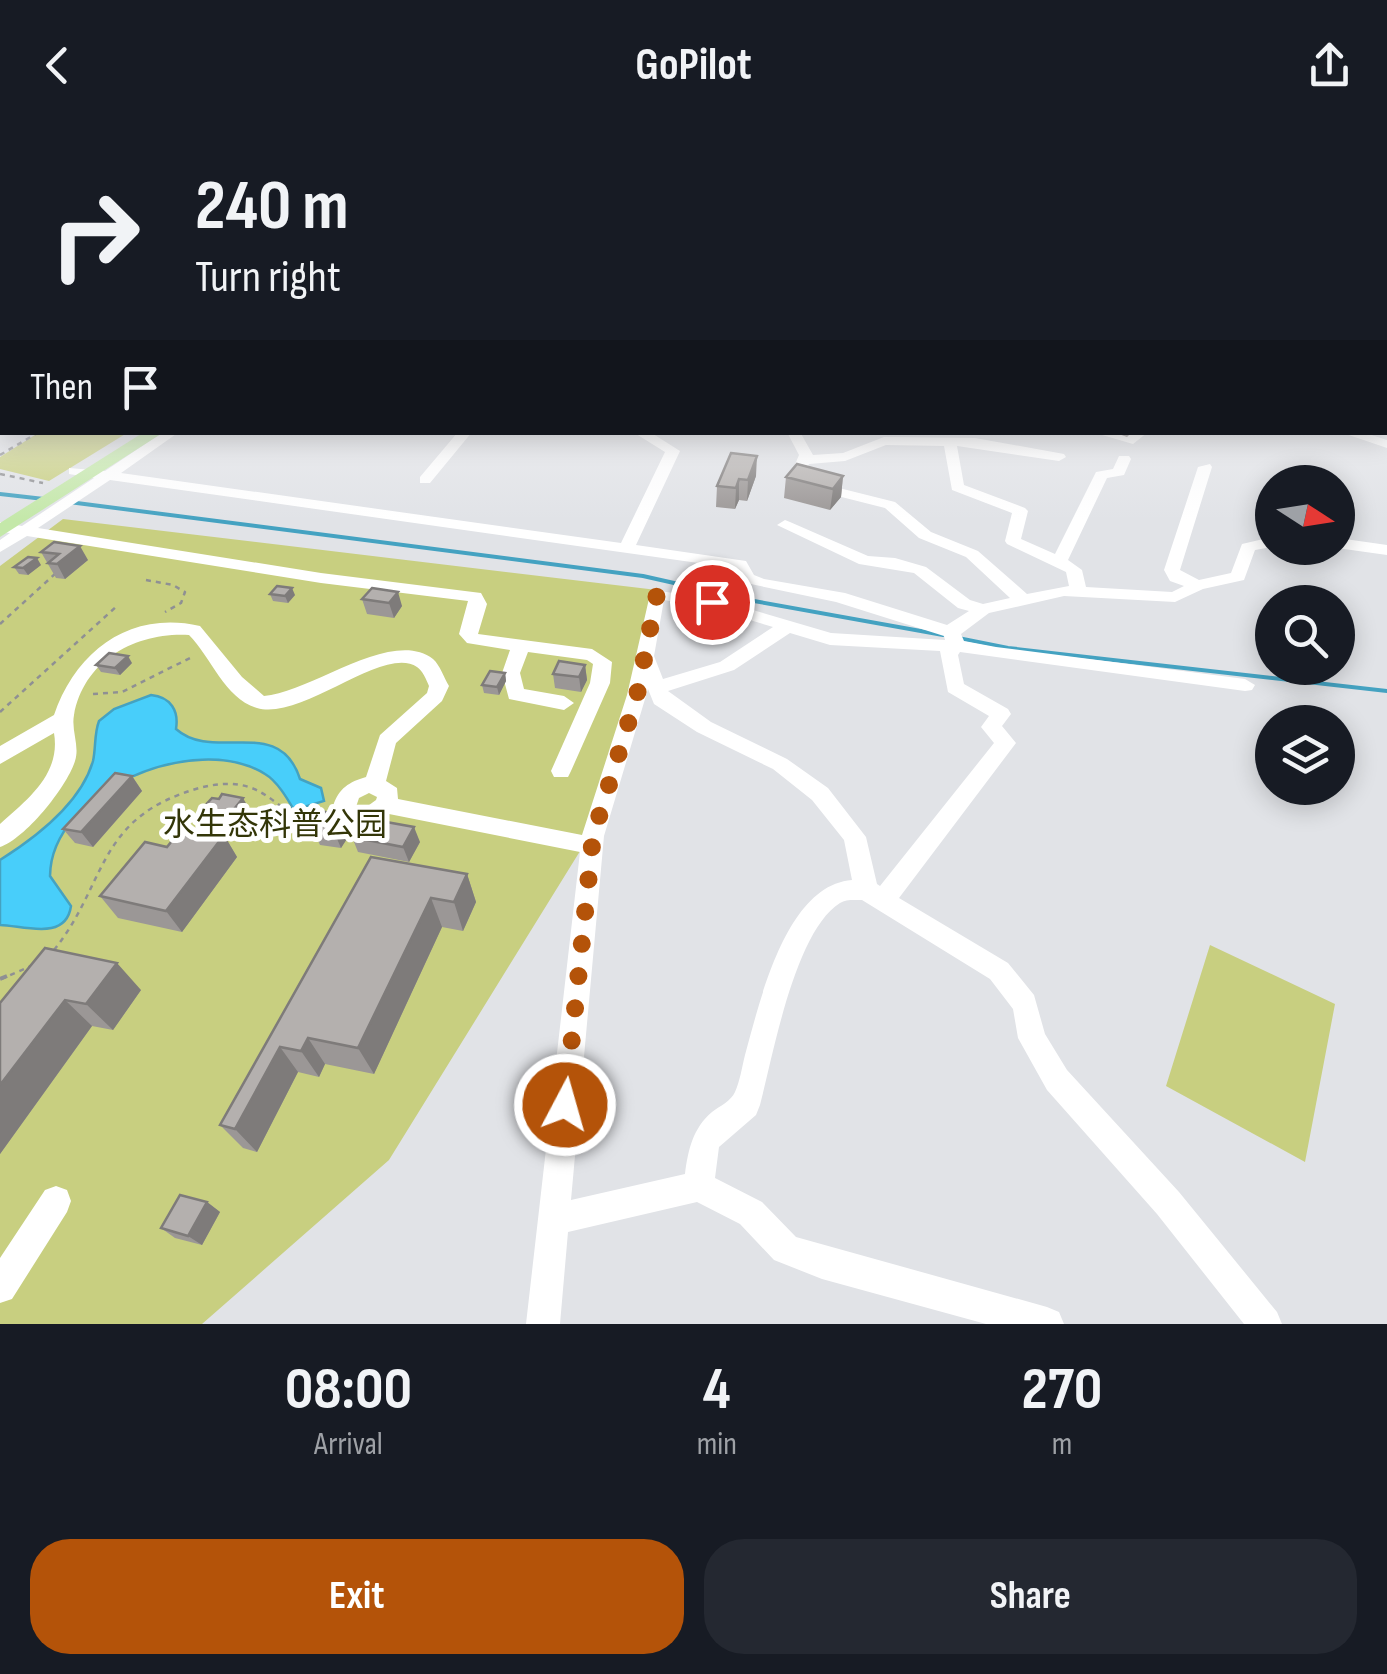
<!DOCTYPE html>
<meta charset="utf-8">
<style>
:root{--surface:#171b24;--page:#242831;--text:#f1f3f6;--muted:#9ea1a6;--accent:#b45309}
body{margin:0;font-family:"Sofia Sans Condensed","Noto Sans SC",sans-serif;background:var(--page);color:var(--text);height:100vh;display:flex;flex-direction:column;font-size:38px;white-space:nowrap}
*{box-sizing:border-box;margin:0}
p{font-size:32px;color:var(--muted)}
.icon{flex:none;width:55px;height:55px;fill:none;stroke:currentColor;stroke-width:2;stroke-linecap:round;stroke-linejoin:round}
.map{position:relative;height:1194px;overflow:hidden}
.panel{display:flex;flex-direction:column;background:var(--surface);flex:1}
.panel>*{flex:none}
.banner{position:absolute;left:0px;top:0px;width:1388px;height:305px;box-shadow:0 5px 25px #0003;background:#171b24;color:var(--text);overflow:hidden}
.needle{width:65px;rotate:102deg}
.tools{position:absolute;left:1255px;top:335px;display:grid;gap:20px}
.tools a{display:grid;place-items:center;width:100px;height:100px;border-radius:50%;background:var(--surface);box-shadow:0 5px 25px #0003;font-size:50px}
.pin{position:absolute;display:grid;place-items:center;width:85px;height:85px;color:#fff;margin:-42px;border:5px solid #fff;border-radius:50%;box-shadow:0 2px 10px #0007}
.me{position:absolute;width:110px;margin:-55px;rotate:6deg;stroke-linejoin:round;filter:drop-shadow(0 0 8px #0008)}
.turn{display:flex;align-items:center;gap:35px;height:210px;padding:0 30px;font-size:45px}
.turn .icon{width:130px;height:130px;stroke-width:2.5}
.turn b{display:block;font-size:70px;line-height:85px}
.then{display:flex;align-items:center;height:95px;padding:0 30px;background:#0003;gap:20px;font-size:38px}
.eta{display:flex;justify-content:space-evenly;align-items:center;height:170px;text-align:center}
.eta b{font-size:60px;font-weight:700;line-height:70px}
.cta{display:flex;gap:20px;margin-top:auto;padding:20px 30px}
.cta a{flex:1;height:115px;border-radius:40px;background:var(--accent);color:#fff;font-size:40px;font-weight:700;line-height:115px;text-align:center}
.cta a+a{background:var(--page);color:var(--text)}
header{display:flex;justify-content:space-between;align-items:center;height:130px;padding:0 30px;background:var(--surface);font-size:45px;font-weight:700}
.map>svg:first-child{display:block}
</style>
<header><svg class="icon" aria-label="back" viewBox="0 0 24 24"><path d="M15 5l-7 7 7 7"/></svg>GoPilot<svg class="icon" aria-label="share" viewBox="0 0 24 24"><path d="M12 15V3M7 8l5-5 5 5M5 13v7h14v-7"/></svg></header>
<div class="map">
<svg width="1387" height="1194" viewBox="0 0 1387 1194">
<rect width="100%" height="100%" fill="#e1e3e7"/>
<path fill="#c8cf80" d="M38 303H127L49 351 0 339V327Z
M63 389 657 460 634 565 590 705 389 1030 202 1194H0V436Z
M1210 815 1335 874 1305 1032 1166 956Z"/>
<path fill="#48cefa" stroke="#44a2c1" stroke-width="2.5" d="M151 565C171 567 179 581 176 599 214 633 279 584 300 649L321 658 324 671 294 680C287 668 277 651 265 644 196 601 51 660 50 746L71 776C66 811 25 796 0 795V730C35 708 81 673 93 631 96 618 94 604 99 591L114 579Z"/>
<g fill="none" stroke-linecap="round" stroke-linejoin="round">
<path stroke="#44a2c1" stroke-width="4" d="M0 364 44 369
M69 372 643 446 754 471 943 505
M958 508 1008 518 1387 561"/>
<path stroke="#8f9093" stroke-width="2.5" stroke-dasharray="5 5" stroke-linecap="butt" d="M0 325 39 302
M0 344 43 353
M146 450 173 455 185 462 181 473 165 482
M0 494 56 443
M93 564 122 562 194 526
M0 582 117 476
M54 820C104 758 97 695 181 664 202 656 227 650 249 657 267 663 280 677 295 686L326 682
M1 849 31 836"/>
<path stroke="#8f9093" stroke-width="4" stroke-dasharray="11 11" stroke-linecap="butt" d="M0 849 7 846"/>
<path fill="#fff" fill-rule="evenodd" d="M163 302H179L121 343 621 413 665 322 633 302H650L680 321 636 415 746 431 754 445 764 449 845 463 947 495 969 481 958 478 914 443 859 434 777 395 785 390 790 392 868 426 895 428 926 437 970 470 983 474 1010 468 966 427 919 408 885 378 790 354 788 351 799 325 787 302H800L813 325 843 323 884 307 975 308 1064 324 1066 327 1059 331 957 316 964 355 1025 378 1028 381 1021 409 1055 424 1096 342 1113 339 1119 326H1129L1131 329 1124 345 1107 348 1068 430 1082 440 1086 457 1172 462 1184 456 1170 451 1164 440 1198 337 1210 334 1212 337 1180 440 1199 450 1231 443 1242 414 1272 407V417L1255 420 1244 450 1203 459 1175 472 1064 466 989 483 961 504 964 511 996 517 1245 549 1255 555 1252 560 1245 561 960 522 958 525 964 554 1008 579 1011 584 1002 596 1016 613 899 768 1008 833 1034 865 1045 904 1067 940 1179 1062 1277 1182 1282 1194H1244L1157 1084 1047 960 1018 908 1013 879 990 849 862 770C854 770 846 769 840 773 795 801 773 925 760 975L756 985 719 1017 715 1048 762 1072 796 1107 1047 1177 1059 1182 1064 1194H986L822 1149 774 1130 740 1094 697 1072 568 1102 560 1194H526L580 722 389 684 368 696 341 691 333 676C339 658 349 652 366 647L380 605 427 563 429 556C426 549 423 541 417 537 384 514 302 591 257 578 225 569 211 527 189 505 136 502 84 530 74 585 71 601 80 616 75 631 67 657 25 709 0 717V694C28 669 61 644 54 603L0 634V616L54 585C76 521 130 480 200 496L242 547 264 566C310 563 392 497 433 529 440 535 444 548 449 556L442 571 396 613 386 651 397 658 398 669 582 705 627 565 651 460 712 468 831 503 945 510 944 506 836 472 741 452 734 438 110 350 38 398 321 443 481 463 487 474 478 504 592 519 612 532 610 553 571 641 568 647H554L551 641 590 553 593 534 587 530 528 522 520 543 524 559 564 566 574 573 564 580 509 569 502 543 510 520 467 513 459 504 468 471 321 453 27 406 0 422V410L10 403 0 402V392L22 396 94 348 69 344V338L105 341ZM886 315 944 316 952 360 1012 383 1005 411 1007 414 1066 442 1069 456 1027 464 978 421 931 402 895 372 803 349 809 334 845 331ZM664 470 710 478 773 497 720 532 663 549 654 526ZM790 503 830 515 940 521 948 562 989 586 981 597 994 613 880 756 877 754 866 707 828 658 787 629 711 592 668 561 734 540ZM648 559 654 574 697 602 773 639 812 670 844 710 852 750C786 755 760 871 745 925 742 937 740 951 735 962 731 971 720 976 712 982 693 998 688 1020 685 1044L571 1070 604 706ZM369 663 377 667 376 670 365 678 356 677 359 668Z
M458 302H472L430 353H420V347Z
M1092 302 1130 305 1148 302 1133 314Z
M1340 302H1362L1387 310V318Z
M1338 408 1387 415V425L1337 418Z
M56 1056 67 1060 71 1071 67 1082 12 1169 0 1173V1128L45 1060Z"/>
<path fill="#c4e8a9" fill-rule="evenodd" d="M144 302H164L0 407V393Z"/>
</g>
<path fill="#9b9796" d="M1387 247V289L1385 288V249Z
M1113 302H1132L1127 307Z
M731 323 756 346 747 371 739 370 735 379 716 377 717 356Z
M843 346 841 367 830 380 784 368 786 347Z
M41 422 88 430 65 449 56 448Z
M41 435 28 445 19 444 14 437Z
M372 458 402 476 394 488 367 484 362 469Z
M270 464 295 465 288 473 273 471Z
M132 533 120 545 101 542 96 535Z
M585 535 587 550 581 562 555 558 553 544Z
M505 543 506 551 499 565 484 563 482 555Z
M132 646 142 661 93 717 75 713 63 699Z
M202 679 251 682 239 699 211 694Z
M346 686 352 701 341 718 320 715 313 700Z
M224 705 237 727 182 802 118 788 100 766 167 717Z
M352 707 420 712 409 732 358 722Z
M371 727 467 744 476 772 463 801 442 797 374 944 325 934 319 947 298 942 257 1022 243 1018 220 995Z
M141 860 113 900 92 896 0 1024V873Z
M207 1072 220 1082 202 1115 175 1108 161 1098Z"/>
<path fill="#7e7b7a" d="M757 326 756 346 747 371 748 350Z
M843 346 841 367 830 380 833 359Z
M739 349V370L735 379 736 358Z
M80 416 88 430 65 449 57 434Z
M37 428 41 435 28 445 23 438Z
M292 458 295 465 288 473 285 466Z
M398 462 402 476 394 488 389 473Z
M128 526 132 533 120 545 115 538Z
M585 535 587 550 581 562 579 547Z
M505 543 506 551 499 565 497 557Z
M132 646 142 661 93 717 81 702Z
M243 668 251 682 239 699 230 684Z
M346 686 352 701 341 718 335 704Z
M414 697 420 712 409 732 403 717Z
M224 705 237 727 182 802 166 781Z
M467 744 476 772 463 801 454 772Z
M431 768 442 797 374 944 358 918Z
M117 833 141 860 113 900 86 874Z
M65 870 92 896 0 1024V955Z
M308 908 325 934 319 947 301 921Z
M280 917 298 942 257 1022 235 999Z
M207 1072 220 1082 202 1115 188 1106Z"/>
<path fill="#b4b0ae" stroke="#7e7b7a" stroke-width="2.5" d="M731 323 757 326 748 350 739 349 736 358 717 356Z
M797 334 843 346 833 359 786 347Z
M54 412 80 416 57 434 48 433 59 424 41 422Z
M28 427 37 428 23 438 14 437Z
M277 456 292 458 285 466 270 464Z
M372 458 398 462 389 473 362 469Z
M109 523 128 526 115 538 96 535Z
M559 531 585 535 579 547 553 544Z
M490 541 505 543 497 557 482 555Z
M115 643 132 646 81 702 63 699Z
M222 664 243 668 230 684 202 679 212 668 219 669Z
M325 682 346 686 335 704 313 700Z
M364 688 414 697 403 717 352 707Z
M183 697 224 705 166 781 100 766 145 712 167 717Z
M371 727 467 744 454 772 431 768 358 918 308 908 301 921 280 917 235 999 220 995Z
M45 818 117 833 86 874 65 870 0 955V873Z
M180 1065 207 1072 188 1106 161 1098Z"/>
<linearGradient id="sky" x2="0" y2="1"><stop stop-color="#68beef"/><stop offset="0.57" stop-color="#f2f2f4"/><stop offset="1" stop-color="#f2f2f4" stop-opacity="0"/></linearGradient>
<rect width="1387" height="390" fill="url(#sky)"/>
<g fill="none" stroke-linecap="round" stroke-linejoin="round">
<path stroke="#b45309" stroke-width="18" stroke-dasharray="0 32.4" d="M565 975 593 706 637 565 657 464 712 472"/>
</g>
<g text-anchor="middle" stroke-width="10" stroke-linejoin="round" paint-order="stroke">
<g font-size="32" fill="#333608" stroke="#fff">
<text x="275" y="705">水生态科普公园</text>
</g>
</g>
</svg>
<div class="tools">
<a><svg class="needle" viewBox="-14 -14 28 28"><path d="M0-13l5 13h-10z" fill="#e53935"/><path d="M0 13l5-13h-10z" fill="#9ea1a6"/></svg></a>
<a><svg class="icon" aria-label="search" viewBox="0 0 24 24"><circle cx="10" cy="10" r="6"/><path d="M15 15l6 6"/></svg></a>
<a><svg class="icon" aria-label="layers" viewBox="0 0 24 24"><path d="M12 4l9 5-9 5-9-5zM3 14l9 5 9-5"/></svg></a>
</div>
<div class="pin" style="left:712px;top:472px;background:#d93025"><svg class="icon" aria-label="arrive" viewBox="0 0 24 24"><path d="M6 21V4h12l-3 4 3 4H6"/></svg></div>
<svg class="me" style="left:565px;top:975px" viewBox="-20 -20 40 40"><circle r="17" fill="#b45309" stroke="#fff" stroke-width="3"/><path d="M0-11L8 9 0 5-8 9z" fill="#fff"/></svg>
<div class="banner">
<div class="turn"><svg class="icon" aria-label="right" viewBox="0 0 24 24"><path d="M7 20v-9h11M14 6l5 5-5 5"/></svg><div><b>240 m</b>Turn right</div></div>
<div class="then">Then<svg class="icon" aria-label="arrive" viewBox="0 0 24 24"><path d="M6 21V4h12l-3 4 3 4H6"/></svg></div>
</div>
</div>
<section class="panel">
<div class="eta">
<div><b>08:00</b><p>Arrival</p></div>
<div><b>4</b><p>min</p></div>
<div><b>270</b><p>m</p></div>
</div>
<div class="cta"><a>Exit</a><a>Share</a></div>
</section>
